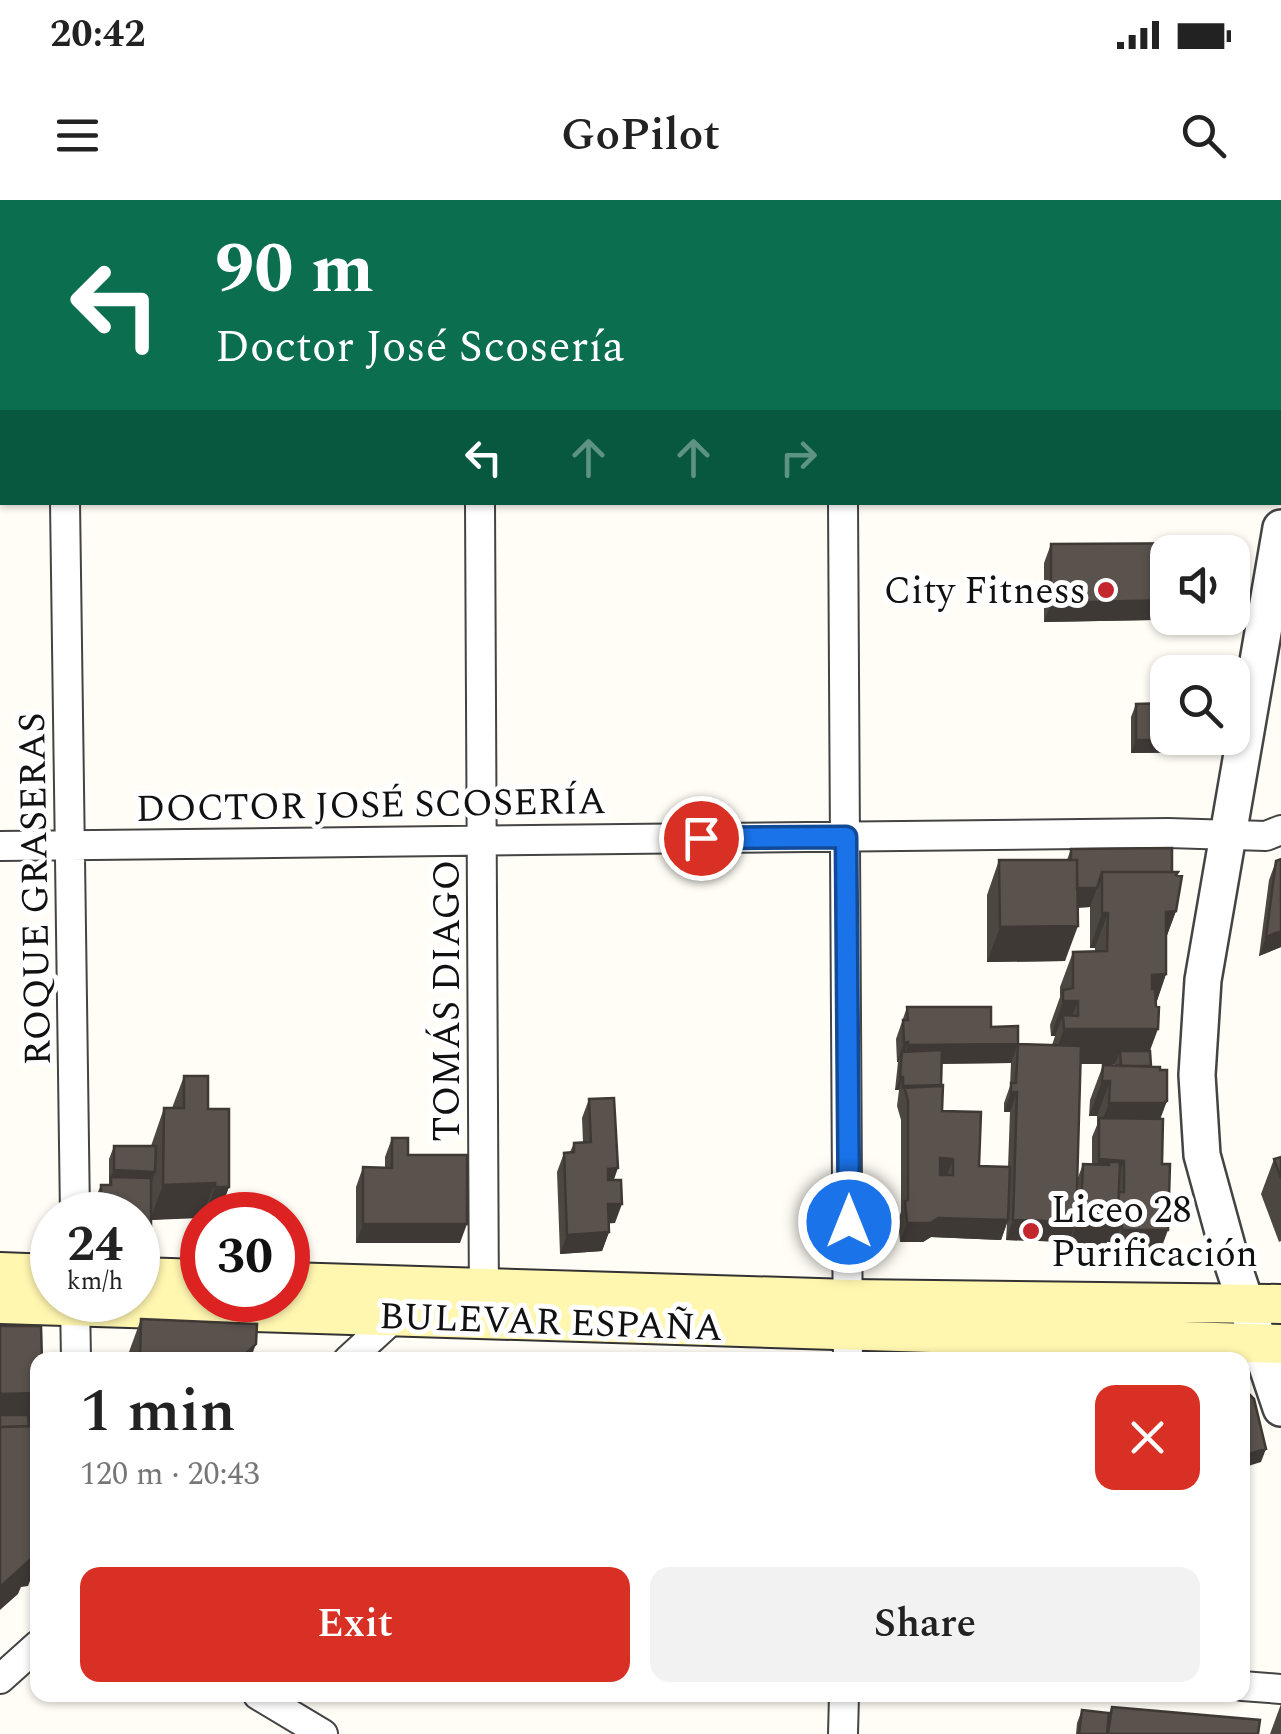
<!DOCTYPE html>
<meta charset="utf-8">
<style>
:root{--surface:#fff;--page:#f2f2f2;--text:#222;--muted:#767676;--accent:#d93025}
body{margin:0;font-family:Spectral,serif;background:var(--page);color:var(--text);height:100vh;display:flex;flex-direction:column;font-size:38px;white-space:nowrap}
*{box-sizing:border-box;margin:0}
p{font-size:32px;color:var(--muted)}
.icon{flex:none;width:55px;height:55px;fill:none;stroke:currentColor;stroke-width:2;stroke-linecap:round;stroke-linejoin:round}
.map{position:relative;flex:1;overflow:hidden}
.side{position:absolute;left:30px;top:1152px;width:1220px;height:350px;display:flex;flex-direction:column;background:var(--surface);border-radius:20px;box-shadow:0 2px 8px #0004}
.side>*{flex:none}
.hud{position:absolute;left:0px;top:0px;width:1282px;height:305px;box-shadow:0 2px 8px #0004;background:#0b6e4f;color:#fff;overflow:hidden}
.controls{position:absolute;left:1150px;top:335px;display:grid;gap:20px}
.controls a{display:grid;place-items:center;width:100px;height:100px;border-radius:20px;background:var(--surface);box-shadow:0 2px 8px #0004;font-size:50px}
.speed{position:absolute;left:30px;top:992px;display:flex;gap:20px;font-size:50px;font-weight:700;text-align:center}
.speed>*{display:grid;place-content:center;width:130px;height:130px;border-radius:50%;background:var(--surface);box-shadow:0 2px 8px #0004;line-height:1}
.speed small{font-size:25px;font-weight:400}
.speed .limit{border:15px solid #d22;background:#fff;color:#111}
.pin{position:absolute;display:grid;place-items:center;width:85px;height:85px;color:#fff;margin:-42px;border:5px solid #fff;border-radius:50%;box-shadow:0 2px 10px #0007}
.me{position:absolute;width:110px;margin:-55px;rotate:0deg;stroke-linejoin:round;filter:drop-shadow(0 0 8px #0008)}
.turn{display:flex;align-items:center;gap:35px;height:210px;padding:0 50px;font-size:45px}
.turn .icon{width:130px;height:130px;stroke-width:2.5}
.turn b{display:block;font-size:70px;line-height:85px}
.lanes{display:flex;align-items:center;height:95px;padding:0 50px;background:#0003;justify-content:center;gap:50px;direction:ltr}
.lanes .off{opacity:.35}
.round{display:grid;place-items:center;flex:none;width:105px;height:105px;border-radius:20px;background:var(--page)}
.overview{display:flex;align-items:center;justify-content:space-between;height:170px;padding:0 50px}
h1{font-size:60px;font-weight:600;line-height:75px}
.button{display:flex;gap:20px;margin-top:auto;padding:20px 50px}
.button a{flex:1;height:115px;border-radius:20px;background:var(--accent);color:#fff;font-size:40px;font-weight:600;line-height:115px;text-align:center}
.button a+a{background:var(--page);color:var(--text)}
.status{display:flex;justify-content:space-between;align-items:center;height:70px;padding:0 50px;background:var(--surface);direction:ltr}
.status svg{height:28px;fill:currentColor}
header{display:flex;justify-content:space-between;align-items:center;height:130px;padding:0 50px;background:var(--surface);font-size:45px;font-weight:600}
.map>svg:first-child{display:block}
</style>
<div class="status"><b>20:42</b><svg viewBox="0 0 49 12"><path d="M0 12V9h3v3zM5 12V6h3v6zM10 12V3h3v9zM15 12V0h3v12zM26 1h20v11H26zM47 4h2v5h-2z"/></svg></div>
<header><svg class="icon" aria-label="menu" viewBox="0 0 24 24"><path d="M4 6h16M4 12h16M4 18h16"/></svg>GoPilot<svg class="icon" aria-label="search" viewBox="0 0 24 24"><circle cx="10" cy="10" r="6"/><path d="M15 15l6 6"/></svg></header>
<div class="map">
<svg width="1281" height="1534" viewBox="0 0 1281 1534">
<rect width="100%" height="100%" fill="#fffdf5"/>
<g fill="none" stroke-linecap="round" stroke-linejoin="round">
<g stroke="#444" stroke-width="32">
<path id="minor" d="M61 0V2
M477 0V2
M841 0V2
M1280 138H1281
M0 148H2
M65 302 75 1015
M480 302 484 1107
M843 302 848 1160
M0 646 1168 633 1266 636 1281 630
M75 1100 76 1160
M348 1160 396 1116
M0 1479 38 1445
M1242 1486 1281 1489
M258 1495 323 1534
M843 1534 844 1495"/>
</g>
<g stroke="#444" stroke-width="40">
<path id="tertiary" d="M1281 328 1203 780 1197 875 1202 955 1228 1050 1281 1208"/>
</g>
<g stroke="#333" stroke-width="42">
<path id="secondary" d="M0 1072 52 1074
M138 1077 202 1079
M288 1082 850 1099 1281 1104
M0 1104 1281 1144"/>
</g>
<use href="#minor" stroke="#fff" stroke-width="28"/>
<use href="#tertiary" stroke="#fff" stroke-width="35"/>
<use href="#secondary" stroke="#fff6b0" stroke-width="38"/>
</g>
<path fill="#4d4742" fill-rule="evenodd" d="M1220 0H1281V30L1280 2H1220Z
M1051 344 1209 419 1044 422V363Z
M1136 504 1227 539 1222 552 1131 553V517Z
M1071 649 1172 672 1177 675 1176 711 1166 738V774L1156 803 1150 851 1151 866 1160 919 1161 1049H1115V1042H1107L1105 1047 1069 1046V1042L1006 1040 1007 1023 1001 1040 931 1037 923 1042H900L898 1020 901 1012V920L897 906 899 890H895L898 862H897L896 839 907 807 991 827 1018 844 1052 845 1055 836H1051L1050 825 1060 797V787L1073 752 1095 751V748H1090V707L1077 708 1065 761 987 762V695L999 660H1067ZM1011 863 1010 886 1004 903V912H1010L1008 967 979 966 942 911 941 864ZM1081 864H1115V866L1103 865 1090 900 1089 916H1097V925L1092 937V965L1083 964 1077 980Z
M1281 659V747L1259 756 1269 680 1276 661Z
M184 876 208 909 229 987 218 1015 151 1020V1027L148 1034 138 1015H98V992L101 985H109V959L114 946H151L164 908H172Z
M589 899 614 980 615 1023H609V1032L602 1051 560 1054 557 972 564 953 570 952 574 943 583 942 582 918Z
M392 938 408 955 460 1043H356V987L363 967 385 968V957Z
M1281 957V1041L1279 1042 1261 994 1274 959Z
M141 1119 250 1160H126Z
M1281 1504V1534H1270Z
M1112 1507 1258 1534H1076L1077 1523 1082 1510 1109 1513Z"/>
<path fill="#3f3936" d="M1168 400V418L1209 419 1044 422 1051 403Z
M1227 539 1222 552 1131 553 1136 540Z
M1072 688H1097L1090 707 1065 708Z
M1176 711 1163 746 1166 712Z
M1102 713H1108L1095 748H1090Z
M1078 726 1065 761 987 762 1000 727Z
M1281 731V747L1259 756 1266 737Z
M1166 774 1154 810 1152 775Z
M1063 801H1078L1067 829H1158L1145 864 1120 851 1115 864H1051L1064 829 1063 815 1055 836H1051Z
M908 842 901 861 902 852 898 862H897L904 843Z
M1018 844 1011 863 901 864 908 845Z
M900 877H903L899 890H895Z
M1102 881H1110L1097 916H1089Z
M1011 892H1017L1010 912H1004Z
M1167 901 1154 936 1099 930 1109 903Z
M940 958 953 959 946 978H933Z
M1099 959 1124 961 1117 980 1109 962 1103 979 1092 978Z
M618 968 611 988H601L608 969Z
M114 970 155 972 151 985 111 977Z
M215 983 202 1018 150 1020 163 985Z
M215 987H229L218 1015H205Z
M608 1004H622L615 1023 601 1024Z
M1081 1010 1118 1012 1122 1023 1115 1042H1107L1105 1047 1069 1046Z
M938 1018 1008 1020 1001 1040 931 1037 923 1042H900L907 1023Z
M1013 1020 1076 1022 1069 1042 1006 1040Z
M363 1024H467L460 1043H356Z
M138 1027H151L148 1034H138Z
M1122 1030H1168L1161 1049H1115Z
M609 1032 602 1051 560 1054 567 1035Z
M256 1144 250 1160H239Z
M38 1193V1205L29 1228H0V1194Z
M1266 1249 1261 1262 1242 1268V1256Z
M38 1351V1361L28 1386 21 1387 18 1394 0 1410V1387L31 1352Z"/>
<path fill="#5a524d" stroke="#3f3936" stroke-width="2.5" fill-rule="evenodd" d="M1228 343 1226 352H1168V400L1051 403V344Z
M1168 503V538H1227V539L1136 540V504Z
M1172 648V672H1102L1097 688H1077V660H1071V649Z
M1281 659V731L1266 737 1276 661Z
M999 660H1077L1078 726 1000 727Z
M1102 672H1178L1176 675 1182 676 1176 711 1166 712V774L1152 775V789H1155L1156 806 1159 807 1158 829H1064L1063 815 1078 816V801H1063V790L1073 788V752L1107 751 1108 713H1102Z
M907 807H991V827L1018 826V844L1081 846 1076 1022 1013 1020 1017 892H1011V883H1016L1018 844 908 845V842L904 843 903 820H908Z
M942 850 941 886 903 888V877H900L902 852Z
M1120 851H1150L1151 866H1121Z
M1103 865 1160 867V870H1167V901L1163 903H1109L1110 881H1102Z
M184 876H208V909H229V987H215V983L163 985 164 908H184Z
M943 885 942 911 981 912 979 966 1010 967 1008 1020 938 1018 930 1023H907L905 1001 908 1000V901L904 886ZM940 958 953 959V975H940Z
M614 898 618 968 608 969V980H621L622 1004H608L609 1032 567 1035 564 953 574 952V943L591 942 589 899Z
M1099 918 1163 919 1162 964H1170L1168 1030H1122V1023H1114L1118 1012 1119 992H1124V961L1099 959Z
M392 938H408V955H467V1024H363V967L392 968Z
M114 946H156L155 972 114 970Z
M1281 957V978L1274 959Z
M1109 962H1120L1118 1012 1081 1010 1083 964 1109 965Z
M111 977 151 978V1027H138V1015H101V985H111Z
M141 1119 257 1124 256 1144 239 1160H140Z
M0 1126H41L42 1160H38V1193L0 1194Z
M1246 1191 1254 1199 1266 1249 1242 1256V1192Z
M0 1215H28L29 1226 0 1227Z
M36 1226 38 1351 31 1352V1359L0 1387V1227Z
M1112 1507 1260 1520 1258 1534H1108Z
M1082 1510 1109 1513 1107 1534H1079Z"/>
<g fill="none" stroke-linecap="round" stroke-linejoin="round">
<g stroke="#114b97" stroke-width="25">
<path id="route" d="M701 638 846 637 849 1022"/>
</g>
<use href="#route" stroke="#1a73e8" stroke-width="18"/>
</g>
<g fill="#c4262e" stroke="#fff" stroke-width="4">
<circle cx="1106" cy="390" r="10"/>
<circle cx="1031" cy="1031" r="10"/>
</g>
<g text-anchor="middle" stroke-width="10" stroke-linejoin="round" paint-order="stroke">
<g font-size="38" fill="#111" stroke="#fff" text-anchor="end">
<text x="1086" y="403">City Fitness</text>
<text x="1051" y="1022" text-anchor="start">Liceo 28<tspan x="1051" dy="44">Purificación</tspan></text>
</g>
<g font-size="38" fill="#111" stroke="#fff">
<text transform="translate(371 604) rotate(-1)" y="13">DOCTOR JOSÉ SCOSERÍA</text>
<text transform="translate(34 689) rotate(-91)" y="13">ROQUE GRASERAS</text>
<text transform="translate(446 801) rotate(-90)" y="13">TOMÁS DIAGO</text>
<text transform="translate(551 1121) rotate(2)" y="13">BULEVAR ESPAÑA</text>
</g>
</g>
</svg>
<div class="controls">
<a><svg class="icon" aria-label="sound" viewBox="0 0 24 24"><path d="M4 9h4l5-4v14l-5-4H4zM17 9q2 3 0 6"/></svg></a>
<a><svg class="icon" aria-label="search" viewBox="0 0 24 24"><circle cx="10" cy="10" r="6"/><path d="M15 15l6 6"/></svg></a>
</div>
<div class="speed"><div>24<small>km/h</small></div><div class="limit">30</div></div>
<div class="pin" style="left:701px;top:638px;background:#d93025"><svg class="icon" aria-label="arrive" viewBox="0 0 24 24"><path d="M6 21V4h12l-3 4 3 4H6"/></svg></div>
<svg class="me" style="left:849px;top:1022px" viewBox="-20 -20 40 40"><circle r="17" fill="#1a73e8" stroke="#fff" stroke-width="3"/><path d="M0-11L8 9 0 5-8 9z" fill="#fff"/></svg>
<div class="hud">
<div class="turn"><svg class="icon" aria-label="left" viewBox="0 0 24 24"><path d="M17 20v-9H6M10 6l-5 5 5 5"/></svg><div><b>90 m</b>Doctor José Scosería</div></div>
<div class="lanes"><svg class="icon" aria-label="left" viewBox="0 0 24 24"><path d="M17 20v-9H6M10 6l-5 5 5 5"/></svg><svg class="icon off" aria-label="ahead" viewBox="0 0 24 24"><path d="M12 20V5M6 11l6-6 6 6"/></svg><svg class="icon off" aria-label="ahead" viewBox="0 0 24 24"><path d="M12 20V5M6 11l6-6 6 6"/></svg><svg class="icon off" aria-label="right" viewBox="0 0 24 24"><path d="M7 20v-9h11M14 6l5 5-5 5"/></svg></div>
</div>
<section class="side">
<div class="overview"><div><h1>1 min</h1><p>120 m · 20:43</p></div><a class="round" style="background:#d93025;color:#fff"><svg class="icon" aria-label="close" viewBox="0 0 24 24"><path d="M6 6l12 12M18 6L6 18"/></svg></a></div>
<div class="button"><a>Exit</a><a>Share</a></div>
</section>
</div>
